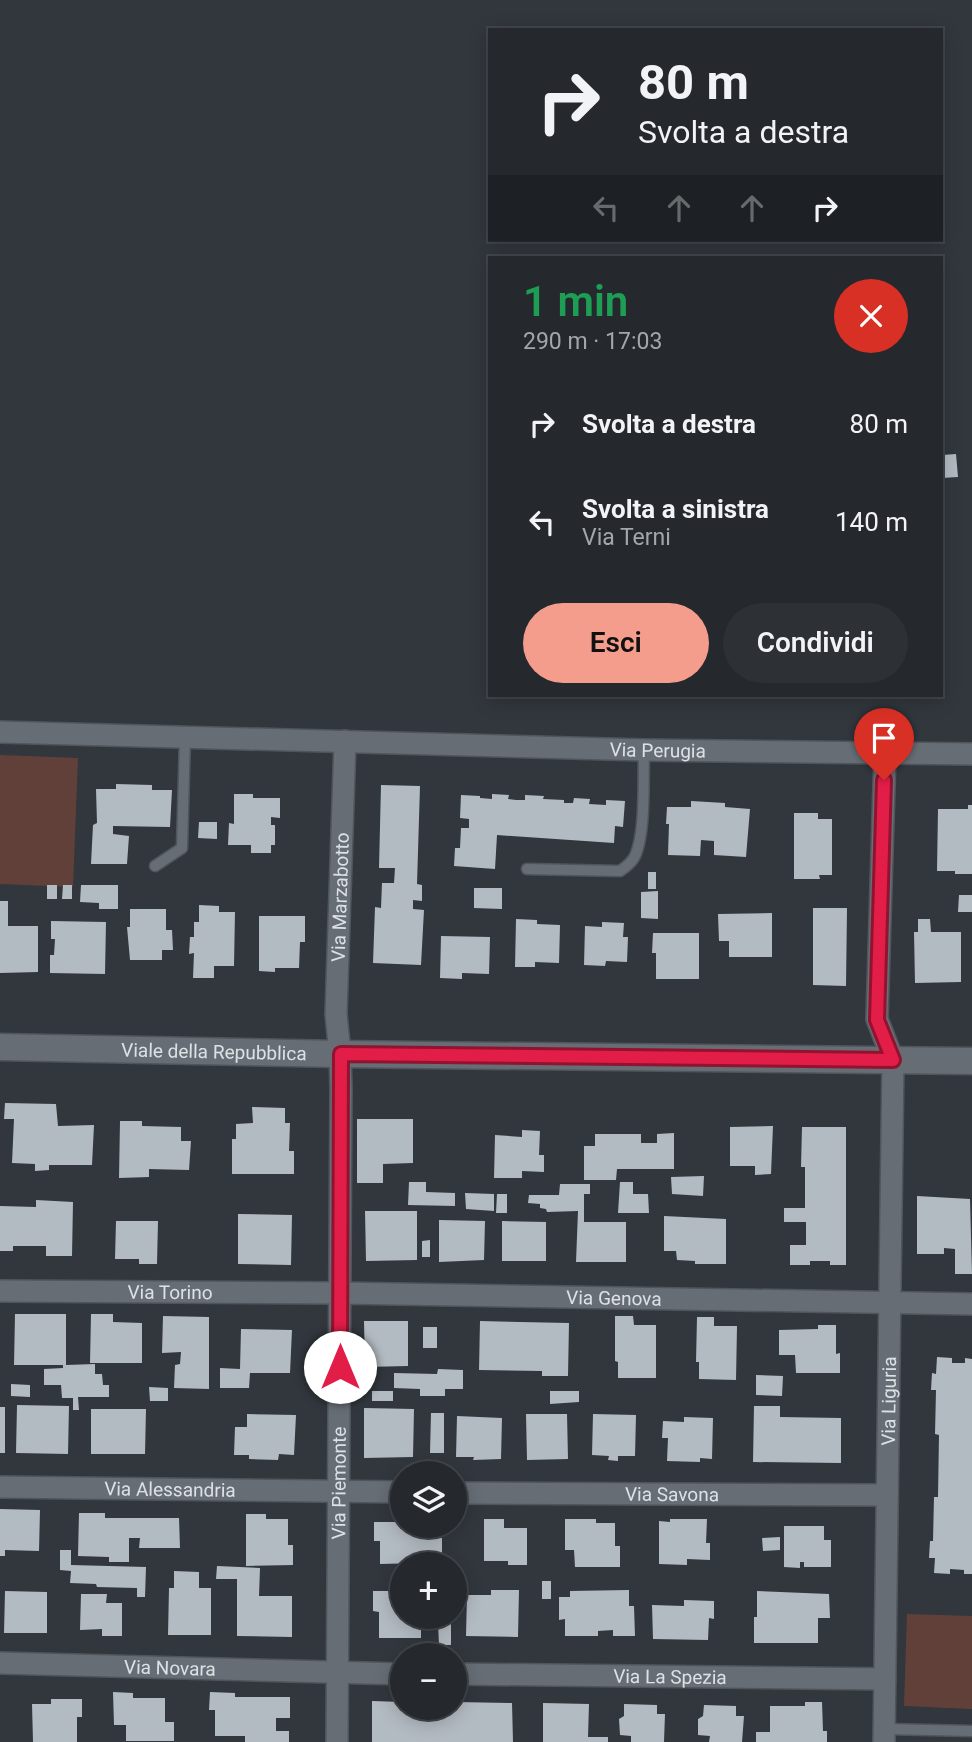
<!DOCTYPE html>
<html lang="it">
<meta charset="utf-8">
<style>
:root{--surface:#25292e;--page:#2d3136;--text:#f1f3f6;--muted:#a3a6aa;--line:#42454a;--accent:#f49d8d}
body{margin:0;font-family:Roboto,sans-serif;background:var(--page);color:var(--text);height:100vh;display:flex;flex-direction:column;font-size:26px;white-space:nowrap}
*{box-sizing:border-box;margin:0}
p{font-size:23px;color:var(--muted)}
.icon{flex:none;width:38px;height:38px;fill:none;stroke:currentColor;stroke-width:2;stroke-linecap:round;stroke-linejoin:round}
.map{position:relative;flex:1;overflow:hidden}
.details{position:absolute;left:488px;top:256px;width:455px;height:441px;display:flex;flex-direction:column;background:var(--surface);border-radius:0px;box-shadow:0 4px 18px #0003,0 0 0 2px var(--line)}
.details>*{flex:none}
.guide{position:absolute;left:488px;top:28px;width:455px;height:214px;border-radius:0px;box-shadow:0 4px 18px #0003,0 0 0 2px var(--line);background:#25292e;color:var(--text);overflow:hidden}
.buttons{position:absolute;left:390px;top:1461px;display:grid;gap:14px}
.buttons a{display:grid;place-items:center;width:77px;height:77px;border-radius:50%;background:var(--surface);box-shadow:0 4px 18px #0003,0 0 0 2px var(--line);font-size:35px}
.pin{position:absolute;display:grid;place-items:center;width:60px;height:60px;color:#fff;margin:-72px -30px;border-radius:50% 50% 50% 0;rotate:-45deg;box-shadow:0 0 7px #0007}
.pin .icon{rotate:45deg}
.me{position:absolute;width:77px;margin:-38px;rotate:0deg;stroke-linejoin:round;filter:drop-shadow(0 0 5px #0008)}
.turn{display:flex;align-items:center;gap:24px;height:147px;padding:0 35px;font-size:32px}
.turn .icon{width:91px;height:91px;stroke-width:2.5}
.turn b{display:block;font-size:49px;line-height:60px}
.lanes{display:flex;align-items:center;height:66px;padding:0 35px;background:#0003;justify-content:center;gap:35px;direction:ltr}
.lanes .off{opacity:.35}
.round{display:grid;place-items:center;flex:none;width:74px;height:74px;border-radius:37px;background:var(--page)}
.summary{display:flex;align-items:center;justify-content:space-between;height:119px;padding:0 35px}
h1{font-size:42px;font-weight:600;line-height:52px;color:#1e9e55}
.button{display:flex;gap:14px;margin-top:auto;padding:14px 35px}
.button a{flex:1;height:80px;border-radius:42px;background:var(--accent);color:#111;font-size:28px;font-weight:600;line-height:80px;text-align:center}
.button a+a{background:var(--page);color:var(--text)}
ul{padding:0;list-style:none}
li{display:flex;align-items:center;gap:21px;height:98px;padding:0 35px}
li div{flex:1}
li b{display:block;font-size:26px}
li em{font-style:normal}
.map>svg:first-child{display:block}
</style>
<div class="map">
<svg width="972" height="1742" viewBox="0 0 972 1742">
<rect width="100%" height="100%" fill="#31373d"/>
<path fill="#62403a" d="M0 755 78 758 73 887 0 884Z
M907 1614 972 1616V1709L904 1706Z"/>
<path fill="#b3bbc2" d="M956 454 958 477 942 478V455Z
M116 784 152 785V790H172L170 827 113 826V834L129 836 127 864H91L93 825 97 823 96 789H116Z
M381 785 420 786 417 884 422 885V901L413 900V909L424 910 421 965 373 963 375 907 381 908 382 883H394L395 868H379Z
M234 794H253V798H280V818L271 817V825H275V845H271V853H251V845H228L229 823 234 824Z
M492 794 509 795 508 799 516 800H525V795L544 796 543 799 564 800V803H573L574 798 590 799 589 804 606 805V800L625 801 623 827 615 826 614 843 497 835 495 869 454 866 455 848H460L461 828H469V819L460 818 461 795 480 796V798L492 799Z
M691 801 725 803V807L750 809 746 857 714 855V841L701 840 700 856 668 855 669 824H666L667 807H691Z
M968 805H972V874H955V871H937L938 809H968Z
M794 813H818V819H832V875H819L820 879H794Z
M199 822H217V839L198 838Z
M648 872H656V889H648Z
M47 885H57V899H47Z
M63 885H72V899H62Z
M81 885H118V909H99V903L80 902Z
M474 888H502V909L474 908Z
M658 891V919L641 918V892Z
M959 895H972V912H958Z
M0 901H8V926H38V972L0 973Z
M199 905 219 906V912H235L234 966H214V978H193L194 953 189 954 190 937H194V922H199Z
M813 908H847L846 986 813 985Z
M130 909H166V930H172L173 950H162V960H130L127 927H130Z
M772 913V957H729V941H719L718 914Z
M259 916H305V942H300L299 968H275V972L259 971Z
M516 919 537 920V924L560 925 559 963 535 962V967H515Z
M918 919H930L931 932H961V982L915 983 914 932H918Z
M51 921 106 922 105 974 50 973V955H54L55 939H51Z
M602 922 624 923 623 937H628L627 962 606 961 605 966 584 965 585 926 602 927Z
M653 933H699V979H656V953H652Z
M441 936 490 937 489 974 462 973V979L440 978Z
M5 1103 56 1104 58 1126 94 1125 92 1165H49V1170L35 1171V1164L12 1163 14 1119H4Z
M252 1107 285 1108V1123H290L289 1151H294V1174H232V1139H236V1124L253 1123Z
M357 1119H413V1163L383 1164V1183H357Z
M120 1121H142V1126L181 1127V1141H191L189 1170 149 1169V1177L119 1178Z
M773 1126 771 1174 755 1175V1166H730V1127Z
M802 1127H846V1265H830V1261H810V1265H790V1245H806V1222H784V1208H805V1167H801Z
M522 1130 540 1131 539 1155H544V1172L522 1171V1178H494L495 1135 522 1137Z
M674 1133V1169H617L616 1180H584V1146H595V1134H641V1143H657V1134Z
M704 1176 703 1196 672 1194 671 1177Z
M409 1182H426V1192L455 1193V1206L408 1205Z
M620 1182H633V1194H648L649 1213H618Z
M560 1184H590V1194H584V1222H626V1262H576L578 1211 547 1212 546 1209 540 1208V1204L528 1203 529 1195H559Z
M465 1193 494 1194V1211L466 1209Z
M497 1194H507V1213H496Z
M917 1196 970 1199 972 1274H955V1249L944 1248V1254H917Z
M36 1200 73 1202 72 1256H46V1246H13V1251H0V1206L36 1207Z
M365 1211H417V1260L366 1261Z
M238 1214 292 1215 291 1265 238 1264Z
M664 1216 726 1219V1264H695V1261L677 1260 676 1251H664Z
M439 1220 485 1221 484 1260 439 1262Z
M116 1221H158L157 1264H139V1259H115Z
M502 1221 546 1222V1261H502Z
M430 1240V1257H422V1241Z
M15 1314H66V1365L95 1364V1374H102L103 1385H109V1397H78L79 1410H73V1398H62L61 1385H44V1369L63 1368V1365H14Z
M91 1314H113V1322L142 1323V1363H90Z
M163 1316 209 1317V1389L174 1388 175 1365 180 1364 181 1352 162 1353Z
M615 1316H633L634 1325H656V1378H618V1362L615 1361Z
M697 1317H714V1326H737L736 1380 699 1379V1362H696Z
M364 1321H408V1366L365 1367Z
M480 1321 569 1323 568 1376H542V1371L479 1370Z
M818 1325H836V1354L840 1353V1373H796L795 1355H779V1330L818 1329Z
M423 1327H437V1348H423Z
M241 1329 292 1330 290 1373H250L249 1388H220V1368L240 1369Z
M937 1357 952 1358V1363H965V1358L972 1359V1574H964V1570L950 1569V1574L934 1573 935 1558H929L930 1541H933L934 1497H938L939 1435 935 1434 936 1390H931L932 1373 936 1374Z
M438 1369 463 1370V1389H445V1396H420V1389L394 1388V1373L437 1374Z
M756 1375 783 1376 782 1396 756 1395Z
M11 1384 30 1385V1397L11 1396Z
M149 1387 168 1388V1401H150Z
M372 1391H393V1401H372Z
M550 1391H579V1402L550 1404Z
M17 1405 69 1406 68 1454 16 1453Z
M754 1406H780V1417L841 1418V1463L753 1462Z
M0 1407H5V1453H0Z
M364 1408 414 1409 413 1457 364 1458Z
M91 1409H146L145 1454H91Z
M431 1413H444V1453H430Z
M247 1414 296 1415 294 1455 279 1454 278 1460 249 1459V1455H234L235 1427H247Z
M526 1414H567L568 1459 527 1460Z
M593 1414 636 1415 635 1456H618V1461L608 1460 609 1456 592 1455Z
M457 1416 502 1418 501 1459 473 1460 474 1457H456Z
M684 1417 713 1418 712 1459 700 1458V1462L667 1461 668 1438H662L663 1421 684 1422Z
M0 1509 40 1510 39 1551 5 1550V1556H0Z
M79 1513H105V1518H179L180 1548H139L140 1538H129V1562H109V1557L78 1556Z
M246 1514H266V1519H288V1545H293V1565L246 1566Z
M484 1519H504V1528H527V1565H508V1561H484Z
M565 1519H596V1523H615V1546H620V1567H575L574 1550H565Z
M670 1519H707L706 1543H710V1560L687 1559V1565L659 1564V1521L670 1522Z
M374 1522H402V1526H437V1538H442V1559H420V1563L380 1564V1541H374Z
M784 1526H824V1540H831V1567H804V1562H800V1568L784 1567Z
M780 1537V1550L763 1551 762 1538Z
M60 1550H71V1565L146 1567 145 1597H137V1588L97 1587 96 1584 70 1583 71 1571 60 1570Z
M217 1566 260 1568 259 1596H292V1637L237 1636V1579H216Z
M174 1571 199 1572V1588H211V1635H168L169 1588H174Z
M542 1581H551V1599H542Z
M491 1590H519L518 1637 466 1636 467 1595H491Z
M629 1590V1606H634L635 1636H613V1630L598 1631V1636H565V1619L559 1620V1597H570V1591Z
M5 1591 47 1592V1633H4Z
M373 1591H402V1617H421V1638H379V1612L373 1611Z
M757 1591 829 1594 830 1618H818V1643H754V1617H757Z
M81 1594H107L106 1603H122V1636H102V1629L80 1630Z
M684 1600 714 1601V1619L709 1618 708 1640 653 1639 652 1605 684 1606Z
M438 1624H451V1645H439Z
M113 1692 133 1693V1698H165V1722H174V1741H126V1725H114Z
M210 1692 235 1693V1697H290V1718H276V1731H289V1742H245V1736H215V1710H209Z
M51 1699H82V1717H77V1742H33L32 1704H51Z
M372 1701 402 1702V1708H418V1716H448V1708H455V1702L512 1703 513 1742H372Z
M805 1702H822L823 1731H827V1742H756V1732H770V1706H805Z
M543 1703 589 1704 588 1737H608V1742H543Z
M624 1704 657 1705V1714H665L664 1742H631V1736L620 1735 619 1719 624 1716Z
M704 1705 736 1706V1716H744L742 1742H709L710 1736 698 1735V1719L703 1716Z"/>
<g fill="none" stroke-linecap="round" stroke-linejoin="round">
<g stroke="#4f555a" stroke-width="13">
<path id="service" d="M155 866 182 848 185 737
M527 869 620 871C626 867 632 862 635 856 646 832 643 777 644 750
M885 1729 972 1731"/>
</g>
<g stroke="#4f555a" stroke-width="24">
<g id="minor">
<path id="s1" d="M0 732 644 750 972 754"/>
<path id="s2" d="M0 1291 340 1293 972 1304"/>
<path id="s3" d="M0 1487 402 1492"/>
<path id="s4" d="M455 1493 887 1495"/>
<path id="s5" d="M0 1663 402 1674"/>
<path id="s6" d="M455 1674 885 1679"/>
<path id="s7" d="M337 1742 341 1089 340 1054 336 1014 345 741"/>
<path id="s8" d="M884 1742 893 1060 877 1019 885 753"/>
</g>
</g>
<g stroke="#4f555a" stroke-width="29">
<g id="tertiary">
<path id="s9" d="M0 1047 340 1054 972 1061"/>
</g>
</g>
<use href="#service" stroke="#666d74" stroke-width="10"/>
<use href="#minor" stroke="#666d74" stroke-width="21"/>
<use href="#tertiary" stroke="#666d74" stroke-width="26"/>
</g>
<g fill="none" stroke-linecap="round" stroke-linejoin="round">
<g stroke="#92132f" stroke-width="18">
<path id="route" d="M340 1367 341 1054 893 1060 877 1020 884 780"/>
</g>
<use href="#route" stroke="#e11d48" stroke-width="12"/>
</g>
<g text-anchor="middle" stroke-width="7" stroke-linejoin="round" paint-order="stroke">
<g font-size="19" fill="#dde1e5" stroke="#1b1e21">
<text dy="7" stroke="none"><textPath href="#s1" startOffset="658">Via Perugia</textPath></text>
<text dy="7" stroke="none"><textPath href="#s7" startOffset="845">Via Marzabotto</textPath></text>
<text dy="7" stroke="none"><textPath href="#s9" startOffset="214">Viale della Repubblica</textPath></text>
<text dy="7" stroke="none"><textPath href="#s2" startOffset="170">Via Torino</textPath></text>
<text dy="7" stroke="none"><textPath href="#s2" startOffset="614">Via Genova</textPath></text>
<text dy="7" stroke="none"><textPath href="#s8" startOffset="341">Via Liguria</textPath></text>
<text dy="7" stroke="none"><textPath href="#s7" startOffset="259">Via Piemonte</textPath></text>
<text dy="7" stroke="none"><textPath href="#s3" startOffset="170">Via Alessandria</textPath></text>
<text dy="7" stroke="none"><textPath href="#s4" startOffset="217">Via Savona</textPath></text>
<text dy="7" stroke="none"><textPath href="#s5" startOffset="170">Via Novara</textPath></text>
<text dy="7" stroke="none"><textPath href="#s6" startOffset="215">Via La Spezia</textPath></text>
</g>
</g>
</svg>
<div class="buttons">
<a><svg class="icon" aria-label="layers" viewBox="0 0 24 24"><path d="M12 4l9 5-9 5-9-5zM3 14l9 5 9-5"/></svg></a>
<a>+</a>
<a>−</a>
</div>
<div class="pin" style="left:884px;top:780px;background:#d93025"><svg class="icon" aria-label="arrive" viewBox="0 0 24 24"><path d="M6 21V4h12l-3 4 3 4H6"/></svg></div>
<svg class="me" style="left:340px;top:1367px" viewBox="-20 -20 40 40"><circle r="19" fill="#fff"/><path d="M0-13L10 11 0 6-10 11z" fill="#e11d48"/></svg>
<div class="guide">
<div class="turn"><svg class="icon" aria-label="right" viewBox="0 0 24 24"><path d="M7 20v-9h11M14 6l5 5-5 5"/></svg><div><b>80 m</b>Svolta a destra</div></div>
<div class="lanes"><svg class="icon off" aria-label="left" viewBox="0 0 24 24"><path d="M17 20v-9H6M10 6l-5 5 5 5"/></svg><svg class="icon off" aria-label="ahead" viewBox="0 0 24 24"><path d="M12 20V5M6 11l6-6 6 6"/></svg><svg class="icon off" aria-label="ahead" viewBox="0 0 24 24"><path d="M12 20V5M6 11l6-6 6 6"/></svg><svg class="icon" aria-label="right" viewBox="0 0 24 24"><path d="M7 20v-9h11M14 6l5 5-5 5"/></svg></div>
</div>
<section class="details">
<div class="summary"><div><h1>1 min</h1><p>290 m · 17:03</p></div><a class="round" style="background:#d93025;color:#fff"><svg class="icon" aria-label="close" viewBox="0 0 24 24"><path d="M6 6l12 12M18 6L6 18"/></svg></a></div>
<ul>
<li><svg class="icon" aria-label="right" viewBox="0 0 24 24"><path d="M7 20v-9h11M14 6l5 5-5 5"/></svg><div><b>Svolta a destra</b></div><em>80 m</em></li>
<li><svg class="icon" aria-label="left" viewBox="0 0 24 24"><path d="M17 20v-9H6M10 6l-5 5 5 5"/></svg><div><b>Svolta a sinistra</b><p>Via Terni</p></div><em>140 m</em></li>
</ul>
<div class="button"><a>Esci</a><a>Condividi</a></div>
</section>
</div>
